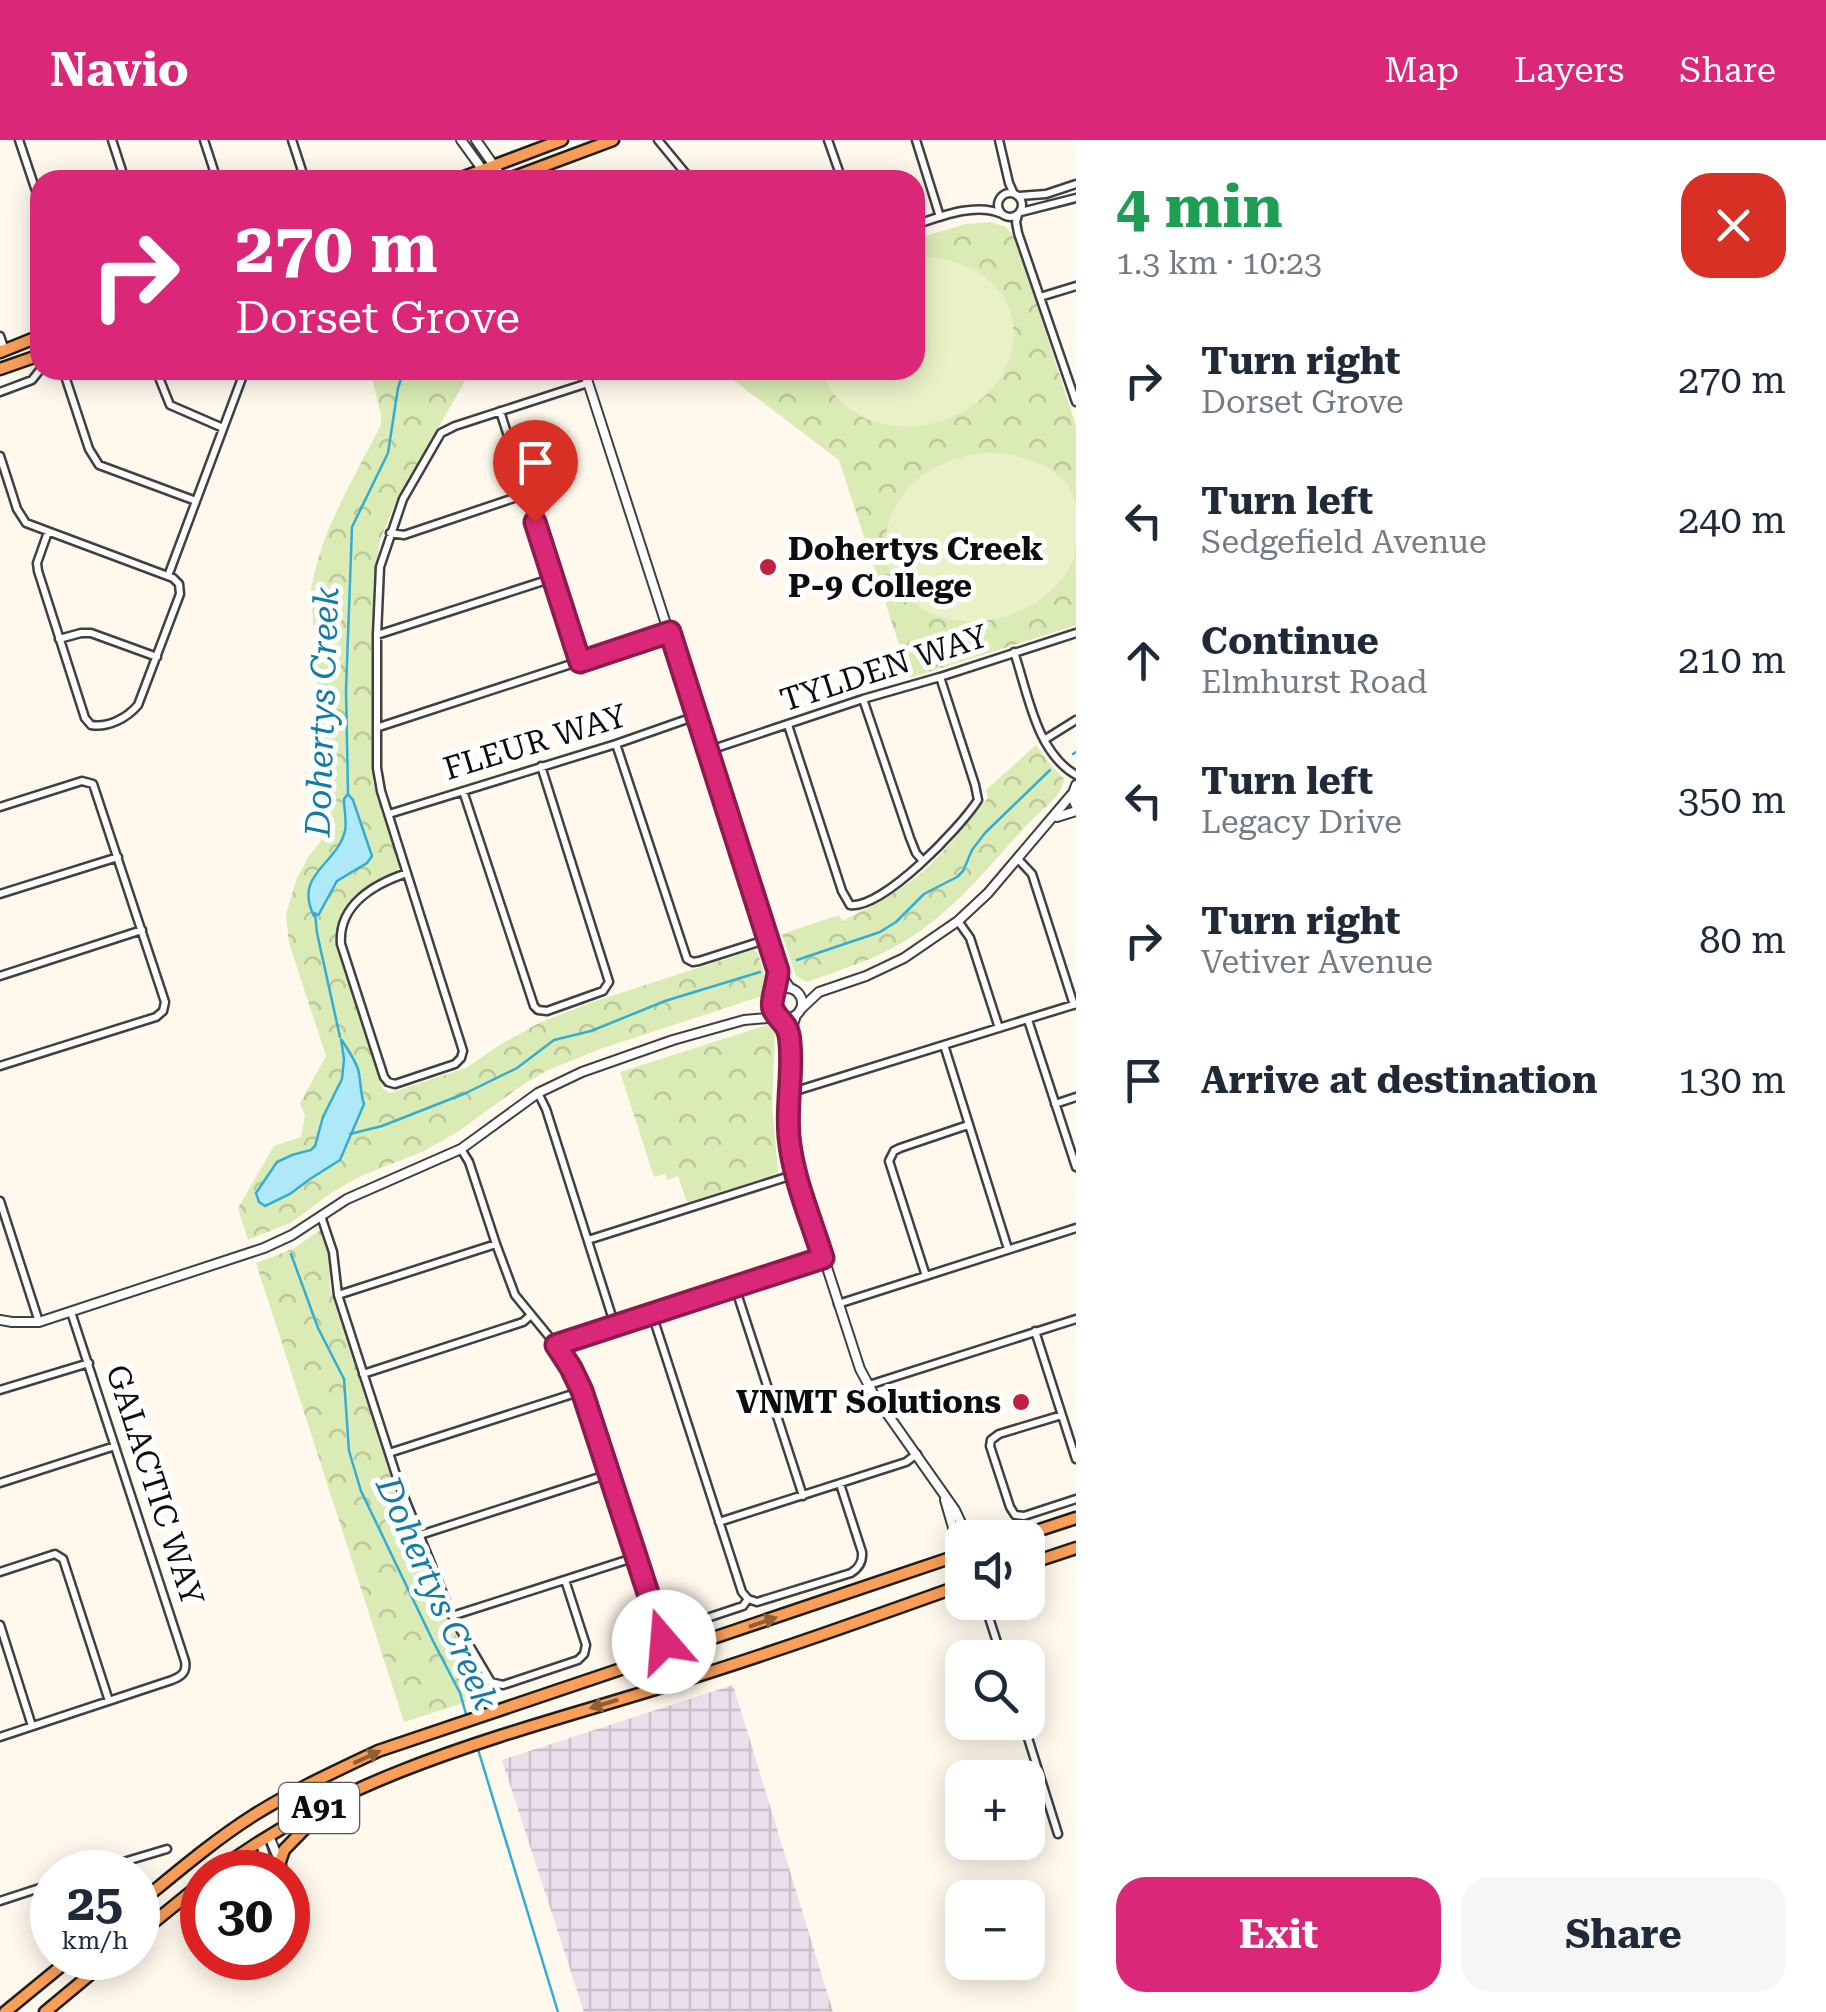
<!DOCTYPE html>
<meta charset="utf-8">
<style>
:root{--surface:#fff;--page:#f6f6f7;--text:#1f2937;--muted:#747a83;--accent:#db2777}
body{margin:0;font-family:"Roboto Serif",serif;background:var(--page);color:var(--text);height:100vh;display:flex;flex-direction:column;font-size:38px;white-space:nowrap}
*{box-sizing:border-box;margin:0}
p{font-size:32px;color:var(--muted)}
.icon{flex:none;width:55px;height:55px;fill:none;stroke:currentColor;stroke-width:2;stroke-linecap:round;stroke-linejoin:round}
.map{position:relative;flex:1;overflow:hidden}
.details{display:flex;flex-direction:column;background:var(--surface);width:750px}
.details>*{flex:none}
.hud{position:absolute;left:30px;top:30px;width:895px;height:210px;border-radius:30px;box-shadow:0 5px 25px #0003;background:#db2777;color:#fff;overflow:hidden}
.tools{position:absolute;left:945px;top:1380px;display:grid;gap:20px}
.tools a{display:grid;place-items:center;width:100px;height:100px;border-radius:20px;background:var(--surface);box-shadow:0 5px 25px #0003;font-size:50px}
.speed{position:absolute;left:30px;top:1710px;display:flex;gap:20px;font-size:50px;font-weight:700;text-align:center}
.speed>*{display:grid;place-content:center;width:130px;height:130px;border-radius:50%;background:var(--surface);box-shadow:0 5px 25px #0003;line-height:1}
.speed small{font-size:25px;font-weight:400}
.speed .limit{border:15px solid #d22;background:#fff;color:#111}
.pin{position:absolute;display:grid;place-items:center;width:85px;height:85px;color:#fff;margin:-102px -42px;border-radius:50% 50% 50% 0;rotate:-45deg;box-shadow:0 0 10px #0007}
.pin .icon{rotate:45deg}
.me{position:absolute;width:110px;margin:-55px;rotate:342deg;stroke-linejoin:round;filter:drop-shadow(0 0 8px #0008)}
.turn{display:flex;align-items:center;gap:35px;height:210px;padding:0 40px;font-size:45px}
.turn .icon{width:130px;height:130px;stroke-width:2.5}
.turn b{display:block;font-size:70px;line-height:85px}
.round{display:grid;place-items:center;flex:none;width:105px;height:105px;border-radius:30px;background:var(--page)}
.headline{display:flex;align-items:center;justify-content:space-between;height:170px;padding:0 40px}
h1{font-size:60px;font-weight:700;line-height:75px;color:#1e9e55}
.primary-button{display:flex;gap:20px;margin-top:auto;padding:20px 40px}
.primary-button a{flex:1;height:115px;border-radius:30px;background:var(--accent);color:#fff;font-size:40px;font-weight:700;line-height:115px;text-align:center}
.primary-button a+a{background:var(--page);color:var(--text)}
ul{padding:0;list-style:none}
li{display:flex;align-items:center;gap:30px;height:140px;padding:0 40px}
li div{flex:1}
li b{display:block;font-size:38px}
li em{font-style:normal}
header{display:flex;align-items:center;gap:60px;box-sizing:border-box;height:140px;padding:0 50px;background:var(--accent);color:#fff}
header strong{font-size:48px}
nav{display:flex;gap:55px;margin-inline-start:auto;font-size:35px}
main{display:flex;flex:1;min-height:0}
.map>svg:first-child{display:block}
</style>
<header>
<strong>Navio</strong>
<nav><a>Map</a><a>Layers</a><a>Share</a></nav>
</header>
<main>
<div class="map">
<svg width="1076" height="1872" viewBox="0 0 1076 1872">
<defs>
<pattern id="industrial-grid" width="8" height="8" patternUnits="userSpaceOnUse" patternTransform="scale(2.5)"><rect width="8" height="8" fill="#e9e0ec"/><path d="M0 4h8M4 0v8" fill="none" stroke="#c7bfc9"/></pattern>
<pattern id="park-crowns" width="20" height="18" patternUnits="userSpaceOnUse" patternTransform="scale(2.5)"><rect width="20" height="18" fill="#daebb5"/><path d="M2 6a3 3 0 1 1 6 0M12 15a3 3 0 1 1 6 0" fill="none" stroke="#bac89a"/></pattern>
</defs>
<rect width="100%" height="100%" fill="#fff8ec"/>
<path fill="url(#industrial-grid)" d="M733 1545 833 1872H584L502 1620Z"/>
<path fill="url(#park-crowns)" d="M991 82 1006 87 1016 100 1076 286V485L910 538 839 320 720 230H915V99L966 84Z
M370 230H471L394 366 380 400 373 446V643L399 725 397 731C366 752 332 764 337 808L383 949 390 953 466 928 501 904 539 883 593 862 753 810 758 813 768 846 762 856 600 909 546 931 521 946 459 991 424 1011 361 1036 331 1053 292 1082 248 1100 238 1068 274 1006 301 997 305 976 300 963 326 916 289 803 286 774 297 738 309 716 324 697 326 673 311 450C321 390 354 338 381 285V275Z
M1036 605 1048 622 1064 639C1061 659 1039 671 1026 686 980 736 944 784 881 814 857 825 831 833 807 842L796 836 782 794 839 775 842 781C874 766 905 749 930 725 951 705 969 680 988 658L986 650Z
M767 885 775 890 772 966 778 1031 771 1036 690 1062 686 1060 678 1036 667 1040 665 1034 654 1037 620 932Z
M319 1091 323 1092 329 1111 330 1148 394 1347 447 1479 488 1555 404 1582 256 1123 293 1109Z"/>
<path fill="#eaf1c7" d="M924 117C1045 124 1039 256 934 283 915 288 893 288 874 282 849 273 829 255 822 230H915V118Z
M990 312C1022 314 1068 327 1076 364 1076 370 1076 380 1076 387 1076 396 1076 408 1074 417 1058 462 1000 488 955 480 875 467 862 378 926 333 945 320 967 315 990 312Z"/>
<path fill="#afe9f8" stroke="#34add2" stroke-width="2.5" d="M348 654 353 660 372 716 367 723 337 741 319 774 314 776C293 734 337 725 345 691 347 682 344 669 344 659Z
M341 899C347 908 354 918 358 929 361 940 360 952 364 964L340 1020 310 1039 290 1054 265 1066 259 1062 256 1053 277 1022 292 1015 311 1010 315 1006 323 977 342 939 344 919Z"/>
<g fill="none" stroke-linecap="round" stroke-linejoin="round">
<path stroke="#34add2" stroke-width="2.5" d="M1073 614 1076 612
M348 653 346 550 352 387 388 313 398 248 404 230
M315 773 317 793 340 897
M797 820 880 792 896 782 924 754 957 737 963 731 972 710 985 693 1050 630
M350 994 382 986 466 953 517 928 554 900 591 891 665 861 760 832
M291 1114 318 1188 344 1239 349 1311 361 1351 433 1501 460 1553 466 1574
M477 1606 558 1872"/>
<g stroke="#404040" stroke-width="11">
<path id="minor" d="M19 0 40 63
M112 0 125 40
M204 0 217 40
M292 0 305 40
M658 0 691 40
M828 0 842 40
M916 0 940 77
M999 0 1009 43 1013 52
M998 65a12 12 0 1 1 24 0a12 12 0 1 1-24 0Z
M1019 56 1046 54 1076 44
M1021 72 1076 58
M1018 75 1016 82 1018 93 1076 262
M915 85C941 76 976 62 1002 74
M1040 157 1076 146
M0 196 5 210
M63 230 89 309 99 325 196 361
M156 230 170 265 223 288
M0 252 32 240 40 230
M500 271 580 522
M0 316 17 369 26 383 173 438 179 444 180 454 138 565C127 578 108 588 91 585L85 578 38 431 37 423 48 392
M390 393 404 395 526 354
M168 436 245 230
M377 495 553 438
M59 499 81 493H91L157 517
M1014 512C1028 553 1036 612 1076 635
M863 559 910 698 916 713 923 721
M788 585 842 751 850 765C883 769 960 688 978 660L975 645 940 537
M379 587 669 492
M1044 600 1076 580
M616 604 687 819 693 822 699 821 768 799
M707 611 863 559 940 537 1076 493
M463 651 534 866 538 870 547 871 603 851 609 842 541 626
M0 667 82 641 93 644 165 862 163 871 156 877 0 926
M389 674 616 604 696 576
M1017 718 1032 734 1074 865
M407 733C374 744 338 765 341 804L384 937 388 942 395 944 455 924 461 918 463 911 381 651 377 628V495L380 427 403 359 441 293 455 286 588 243
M0 754 118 717
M958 781 970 798 999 888
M0 836 142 790
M1028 880 1076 1027
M944 905 1008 1109
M538 953 546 969 615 1186
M789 953 1076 864
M1055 964 1076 957
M461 1009 469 1022 496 1104 515 1155 556 1205 571 1228 582 1251 668 1512
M0 1061 39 1182
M321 1076 333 1112 338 1155 399 1344 452 1476 491 1542 503 1545 578 1520 584 1514 586 1505 565 1440
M588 1100 796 1034
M926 1136 889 1021 894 1011 900 1008 968 985
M735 1147 803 1356
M338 1155 496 1104
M838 1164 1076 1088
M652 1174 742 1452 748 1459
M1035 1191 1076 1319
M556 1205 823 1118
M363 1234 523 1182 531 1175
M869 1245 1076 1179
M0 1250 89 1223
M1062 1275 999 1294 991 1300 990 1306 1010 1367 1015 1375 1024 1376 1076 1359
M389 1313 582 1251
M0 1343 115 1306
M719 1382 906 1322 917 1314
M420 1395 609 1334
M0 1432 55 1414 63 1419 109 1561
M984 1462 1002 1518
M452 1476 636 1417
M710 1477 743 1466 748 1459 757 1462 851 1433C859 1428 863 1422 862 1412L840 1344
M0 1485 32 1586
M1023 1582 1058 1694
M0 1597 172 1540C182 1536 187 1532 185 1521L71 1172
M90 1732 167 1709
M0 1761 52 1744"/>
</g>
<g stroke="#404040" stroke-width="12">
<path id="tertiary" d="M461 0 490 40
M476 0 504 40
M584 230 778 831 790 848
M1076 645 1072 656 1076 666
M1057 677 1076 671
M772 863a15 15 0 1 1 30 0a15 15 0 1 1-30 0Z
M802 868 819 852 866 836 904 818 958 781 988 753 1072 654
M796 875C790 891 791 906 790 922 788 958 787 991 794 1026L860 1229 874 1255 955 1370 968 1398
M0 1180 12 1182H39L264 1108 292 1095 347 1059 461 1009 538 953 582 932 673 900 744 880 780 877
M945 1360 961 1415
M269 1696 284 1732
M260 1701 270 1732
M288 1744 296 1768 288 1771"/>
</g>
<g stroke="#1e1e1e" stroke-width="15">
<path id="trunk" d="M456 40 562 0
M506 40 613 0
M0 212 40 196
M0 229 40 215
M1015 1398 1076 1378
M1028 1424 1076 1408
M238 1718 253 1721 266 1732
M280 1722 284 1710 322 1671
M216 1732C350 1630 517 1592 675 1543 772 1513 867 1479 962 1445
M138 1764C176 1733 213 1701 254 1675 294 1650 336 1631 378 1611L962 1414
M138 1795 202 1743
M5 1872 71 1818
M45 1872 110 1818"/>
</g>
<use href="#minor" stroke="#fff" stroke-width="6"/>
<use href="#tertiary" stroke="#fff" stroke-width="8"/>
<use href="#trunk" stroke="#fb9e57" stroke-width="10"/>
</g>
<defs><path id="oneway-solid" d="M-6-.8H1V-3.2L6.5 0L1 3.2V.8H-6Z" transform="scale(2.5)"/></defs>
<g fill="#905d36">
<use href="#oneway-solid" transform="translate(763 1482) rotate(-19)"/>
<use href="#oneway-solid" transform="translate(604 1564) rotate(163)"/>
<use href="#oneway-solid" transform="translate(367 1617) rotate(-25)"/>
</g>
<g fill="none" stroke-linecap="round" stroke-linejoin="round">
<g stroke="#8e194d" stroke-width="25">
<path id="route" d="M535 382 580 522 670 492 778 831C778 841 770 862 773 869 778 882 789 881 790 903 793 934 786 965 789 997 793 1039 811 1079 823 1118L556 1205 571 1228 582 1251 664 1502"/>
</g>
<use href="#route" stroke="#db2777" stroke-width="18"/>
</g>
<g fill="#c12043" stroke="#fff" stroke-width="4">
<circle cx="768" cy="427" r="10"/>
<circle cx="1021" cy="1262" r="10"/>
</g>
<g text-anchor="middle" stroke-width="10" stroke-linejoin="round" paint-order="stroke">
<rect fill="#fff" stroke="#565656" stroke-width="2.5" x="279" y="1643" width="80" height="50" rx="8"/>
<g font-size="30" font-weight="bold" fill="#0d0d0d">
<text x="319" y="1678">A91</text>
</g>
<g font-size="32" font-weight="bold" fill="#0d0d0d" stroke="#fff" text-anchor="start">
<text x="788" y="420">Dohertys Creek<tspan x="788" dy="37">P-9 College</tspan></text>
<text x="1001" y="1273" text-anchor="end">VNMT Solutions</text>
</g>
<g font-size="32" fill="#0d0d0d" stroke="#fff">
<text transform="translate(884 528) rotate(-18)" y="11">TYLDEN WAY</text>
<text transform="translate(535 602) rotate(-17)" y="11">FLEUR WAY</text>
<text transform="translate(155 1345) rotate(72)" y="11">GALACTIC WAY</text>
</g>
<g font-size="35" font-style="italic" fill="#127ca3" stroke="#fff">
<text transform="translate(322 572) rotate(-88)" y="12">Dohertys Creek</text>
<text transform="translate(437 1453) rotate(66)" y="12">Dohertys Creek</text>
</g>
</g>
</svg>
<div class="tools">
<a><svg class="icon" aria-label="sound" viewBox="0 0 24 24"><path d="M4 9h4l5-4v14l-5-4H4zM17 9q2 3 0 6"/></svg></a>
<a><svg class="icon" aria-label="search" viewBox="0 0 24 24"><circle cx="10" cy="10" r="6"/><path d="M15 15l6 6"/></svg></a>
<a>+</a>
<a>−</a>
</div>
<div class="speed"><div>25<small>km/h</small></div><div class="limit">30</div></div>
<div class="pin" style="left:535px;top:382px;background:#d93025"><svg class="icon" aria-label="arrive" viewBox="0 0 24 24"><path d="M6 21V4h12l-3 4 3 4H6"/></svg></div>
<svg class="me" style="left:664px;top:1502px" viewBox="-20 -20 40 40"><circle r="19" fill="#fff"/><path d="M0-13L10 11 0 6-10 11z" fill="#db2777"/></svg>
<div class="hud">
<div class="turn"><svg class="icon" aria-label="right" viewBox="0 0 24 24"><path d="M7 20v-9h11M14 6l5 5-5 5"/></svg><div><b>270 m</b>Dorset Grove</div></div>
</div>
</div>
<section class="details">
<div class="headline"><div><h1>4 min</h1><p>1.3 km · 10:23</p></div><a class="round" style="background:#d93025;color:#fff"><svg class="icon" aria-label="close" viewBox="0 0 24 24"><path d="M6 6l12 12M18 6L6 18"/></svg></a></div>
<ul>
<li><svg class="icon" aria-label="right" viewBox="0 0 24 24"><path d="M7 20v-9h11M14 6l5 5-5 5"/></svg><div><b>Turn right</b><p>Dorset Grove</p></div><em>270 m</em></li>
<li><svg class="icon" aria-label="left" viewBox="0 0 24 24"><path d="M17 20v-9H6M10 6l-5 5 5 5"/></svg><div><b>Turn left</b><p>Sedgefield Avenue</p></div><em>240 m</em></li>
<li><svg class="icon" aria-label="ahead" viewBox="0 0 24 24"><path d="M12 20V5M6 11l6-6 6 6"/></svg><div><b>Continue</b><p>Elmhurst Road</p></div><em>210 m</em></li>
<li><svg class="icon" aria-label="left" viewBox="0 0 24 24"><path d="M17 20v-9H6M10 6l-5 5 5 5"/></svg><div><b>Turn left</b><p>Legacy Drive</p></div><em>350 m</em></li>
<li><svg class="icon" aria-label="right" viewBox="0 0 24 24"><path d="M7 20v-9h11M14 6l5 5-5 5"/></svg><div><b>Turn right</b><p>Vetiver Avenue</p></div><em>80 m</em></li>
<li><svg class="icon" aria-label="arrive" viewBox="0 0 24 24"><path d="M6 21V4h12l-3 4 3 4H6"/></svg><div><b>Arrive at destination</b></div><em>130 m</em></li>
</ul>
<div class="primary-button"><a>Exit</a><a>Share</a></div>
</section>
</main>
